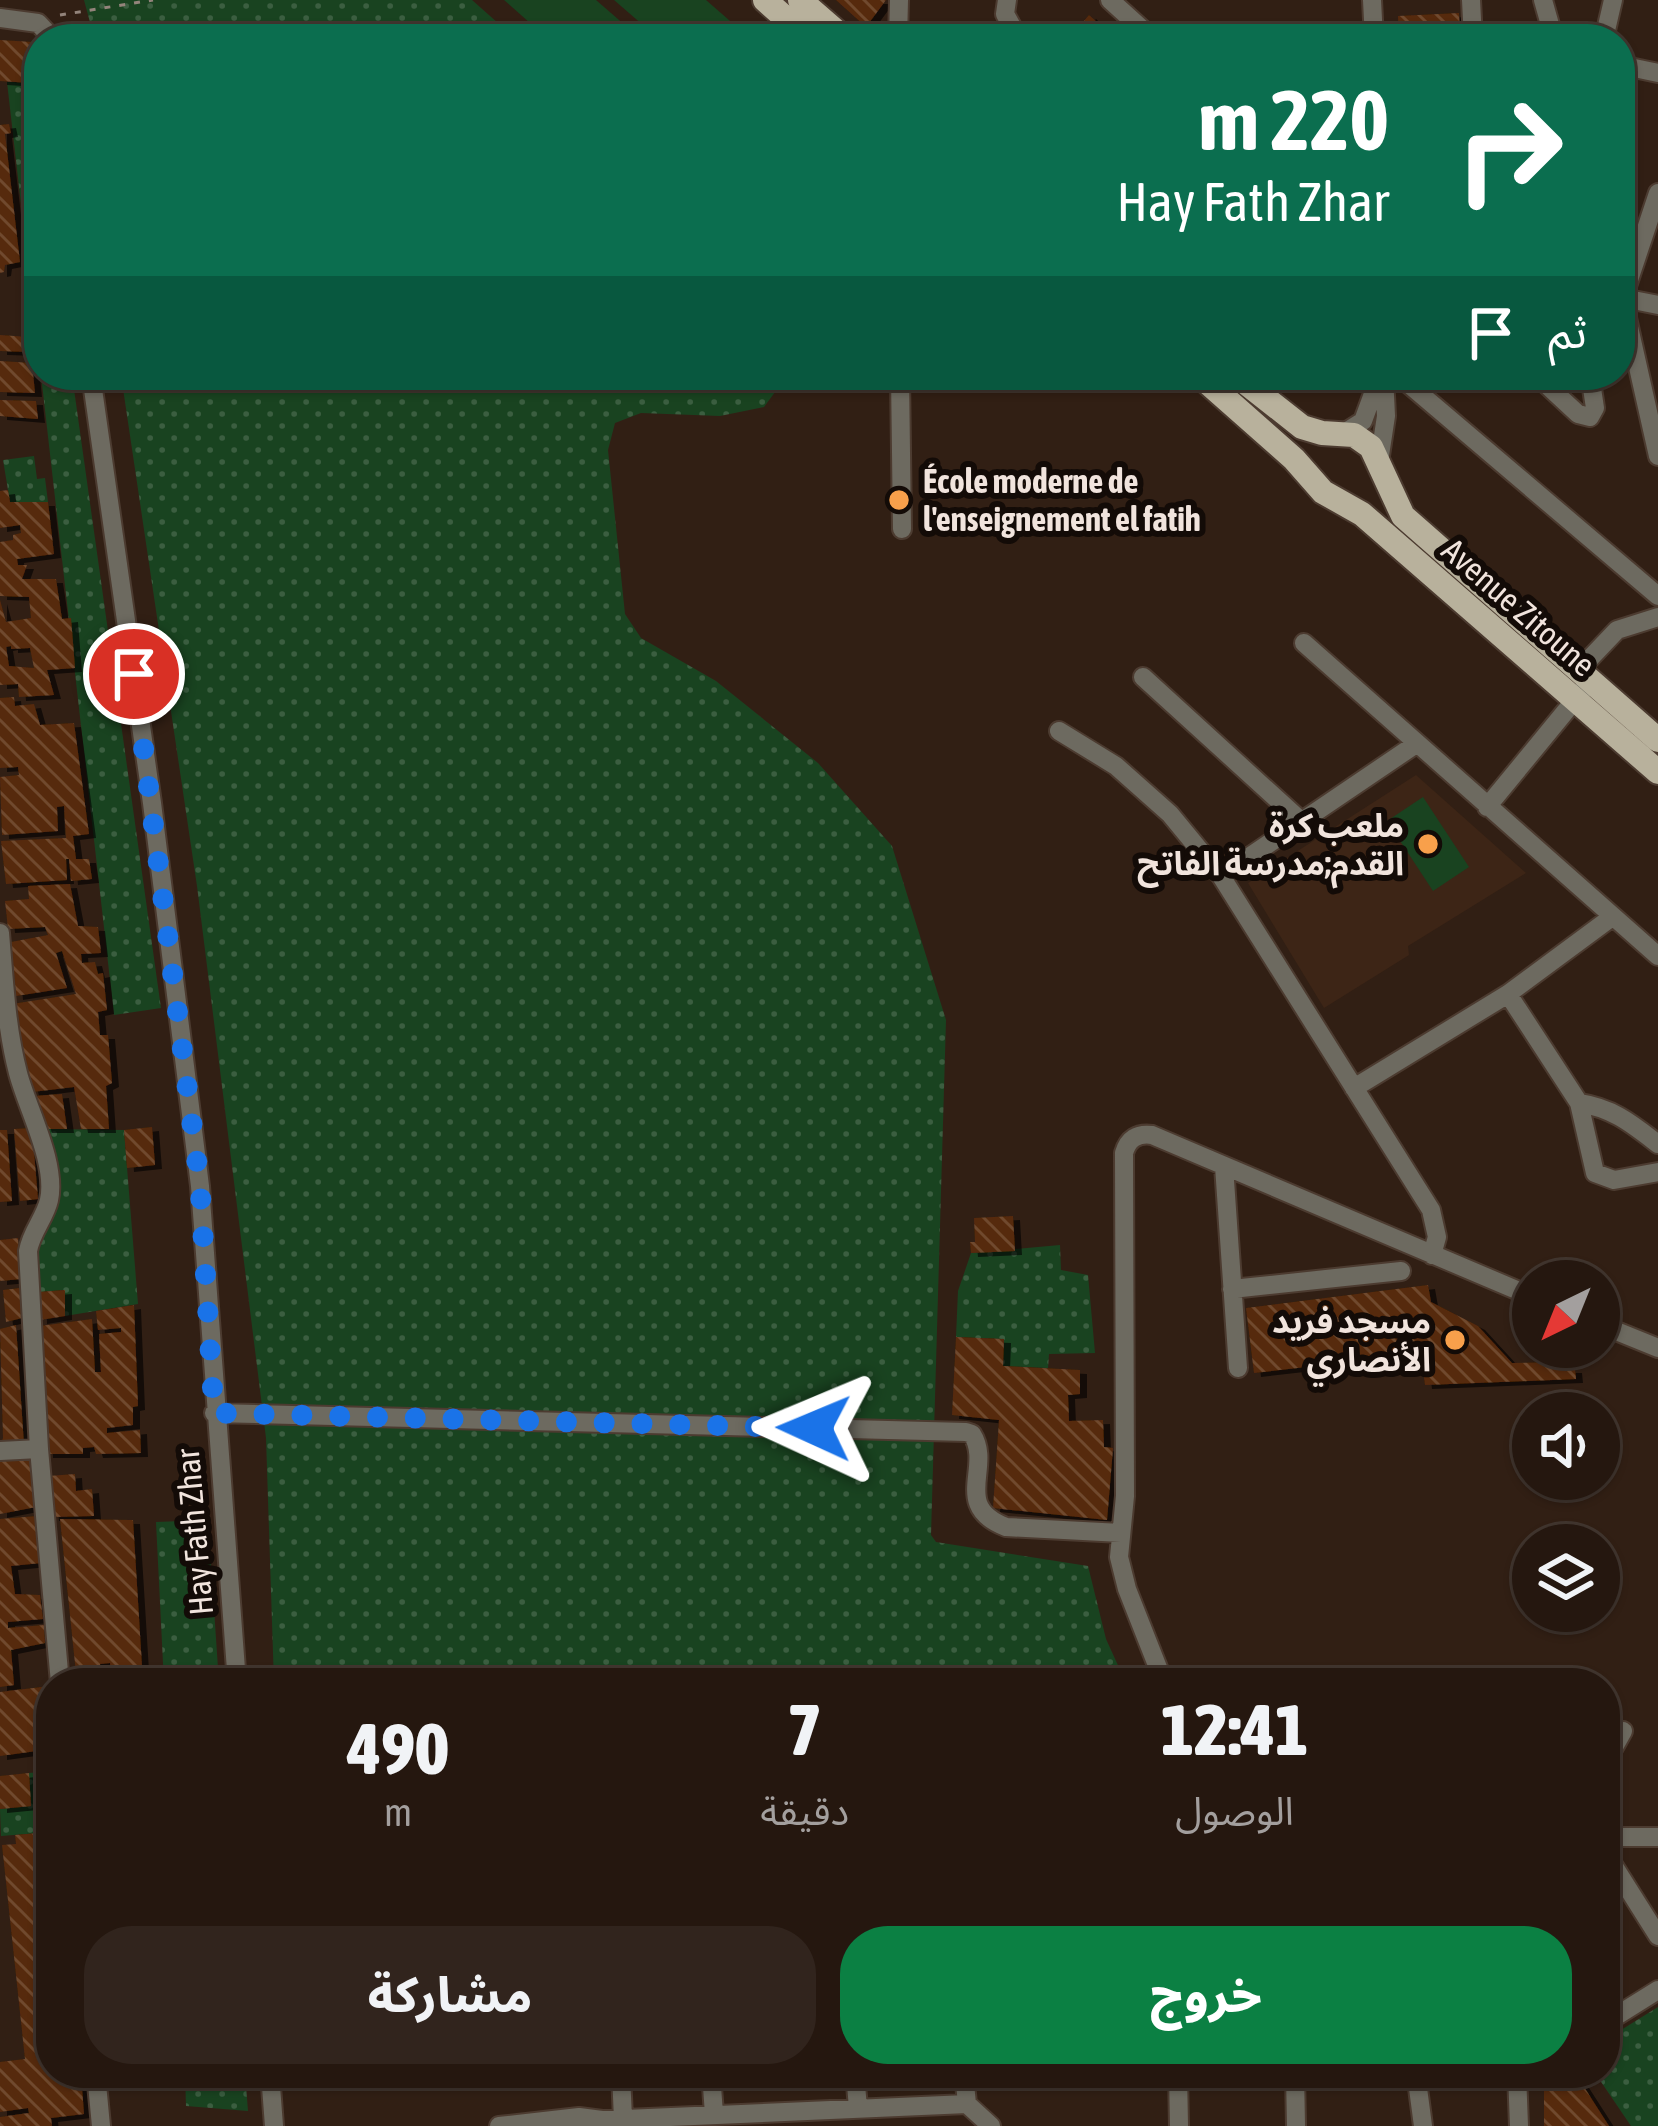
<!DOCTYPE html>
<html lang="ar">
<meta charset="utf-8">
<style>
:root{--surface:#25170f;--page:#31241d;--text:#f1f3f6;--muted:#a39f9e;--line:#42362f;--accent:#0b8043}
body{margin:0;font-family:"Asap Condensed","Noto Sans Arabic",sans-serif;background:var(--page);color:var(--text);direction:rtl;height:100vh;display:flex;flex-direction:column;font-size:45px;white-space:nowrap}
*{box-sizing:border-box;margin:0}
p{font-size:39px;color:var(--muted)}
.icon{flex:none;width:66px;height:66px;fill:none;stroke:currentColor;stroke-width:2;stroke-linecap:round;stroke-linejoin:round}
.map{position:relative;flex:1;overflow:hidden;direction:ltr}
.sheet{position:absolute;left:36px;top:1668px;width:1584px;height:420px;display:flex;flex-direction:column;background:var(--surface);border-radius:48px;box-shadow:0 3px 9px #0004,0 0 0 3px var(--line);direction:rtl}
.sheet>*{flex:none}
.hud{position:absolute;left:24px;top:24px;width:1611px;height:366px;border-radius:48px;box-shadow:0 3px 9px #0004,0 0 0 3px var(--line);direction:rtl;background:#0b6e4f;color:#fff;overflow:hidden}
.needle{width:78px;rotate:223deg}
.buttons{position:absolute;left:1512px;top:1260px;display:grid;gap:24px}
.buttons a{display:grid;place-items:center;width:108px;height:108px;border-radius:50%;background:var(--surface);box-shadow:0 3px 9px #0004,0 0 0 3px var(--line);font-size:60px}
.pin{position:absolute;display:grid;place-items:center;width:102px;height:102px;color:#fff;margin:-51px;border:6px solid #fff;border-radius:50%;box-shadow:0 3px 12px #0007}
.me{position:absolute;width:132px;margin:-66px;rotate:271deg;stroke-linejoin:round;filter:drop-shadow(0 0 9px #0008)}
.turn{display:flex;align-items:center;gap:42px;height:252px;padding:0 48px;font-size:54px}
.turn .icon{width:156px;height:156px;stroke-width:2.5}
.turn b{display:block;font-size:84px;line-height:102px}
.then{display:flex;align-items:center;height:114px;padding:0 48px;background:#0003;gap:24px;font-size:45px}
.eta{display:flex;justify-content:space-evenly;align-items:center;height:204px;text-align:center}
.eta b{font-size:72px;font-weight:800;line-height:84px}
.cta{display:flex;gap:24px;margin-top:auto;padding:24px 48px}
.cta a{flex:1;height:138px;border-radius:48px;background:var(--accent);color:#fff;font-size:48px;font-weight:800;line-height:138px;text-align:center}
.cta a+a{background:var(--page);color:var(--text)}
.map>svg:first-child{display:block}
</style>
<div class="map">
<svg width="1658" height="2126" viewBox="0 0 1658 2126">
<defs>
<pattern id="green-dots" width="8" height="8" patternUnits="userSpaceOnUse" patternTransform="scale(3)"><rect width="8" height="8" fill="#194320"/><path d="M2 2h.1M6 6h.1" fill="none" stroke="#3b5e40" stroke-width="1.8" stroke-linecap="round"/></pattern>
<pattern id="building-back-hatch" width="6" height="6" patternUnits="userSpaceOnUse" patternTransform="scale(3)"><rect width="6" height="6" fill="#56290a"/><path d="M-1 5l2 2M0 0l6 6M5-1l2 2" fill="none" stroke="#6f482d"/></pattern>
<filter id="shadow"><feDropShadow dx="7" dy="4" stdDeviation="0" flood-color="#0009"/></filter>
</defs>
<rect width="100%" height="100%" fill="#311f14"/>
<path fill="#3d2516" d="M1416 775 1526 873 1408 946 1409 955 1324 1008 1248 883Z"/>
<path fill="url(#green-dots)" d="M84 0H472L516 39H89L91 26Z
M7 82 31 83 39 141V361Z
M41 375H72L161 1008 114 1015Z
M121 375H778V388L764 407 720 416 641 413 615 423 608 450 625 614 641 638 716 681 818 763 892 846 946 1020 931 1535 936 1542 1088 1566 1106 1639 1126 1683H274L266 1438 197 886Z
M34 456 37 479 45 478 48 502H10L3 460Z
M45 1129 124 1130 138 1304 65 1316 64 1290 39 1292 37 1240 57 1202Z
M1060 1245 1061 1270 1088 1275 1095 1353 1049 1354 1048 1368 1003 1366 1004 1339 956 1337 958 1291 971 1253Z
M208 1520 219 1683H164L156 1522Z
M51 1771V1832L1 1836 0 1809 31 1806 29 1773Z
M1658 2007V2126H1631L1595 2073H1605V2040Z
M185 2073H245L248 2111 186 2106Z"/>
<path fill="#194320" d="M504 0H596L626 26 615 39H548Z
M614 0H706L737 27 726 39H659Z
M1423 797 1469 867 1433 891 1387 821Z"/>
<path fill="url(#building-back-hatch)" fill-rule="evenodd" filter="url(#shadow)" d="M836 0H886L866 27Z
M1459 13 1460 39H1399L1398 16Z
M1089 15 1116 39H1041L1057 22 1072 35Z
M0 40 33 42 31 83 0 81Z
M9 124 11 133 5 134 20 262 5 265 4 272 0 273V125Z
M0 335 29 337 30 352 0 351Z
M0 361 32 363 35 393 0 392Z
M0 400 36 401 38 419 0 416Z
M8 490 10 502H48L54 554 17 559 18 565H27L22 579H56L62 619 71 618 75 668 47 670 54 695 19 697 18 684 0 685V600L6 622 31 618 29 597 0 596V542L13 540V535L21 533 20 525 0 528V491ZM11 646V649L30 648 34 668 9 666 6 647Z
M14 697 15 706 34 704 40 725 74 723 89 834 73 836 76 859H89L92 879 71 881 69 859H66L67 880 6 884 1 841 66 838 64 806 57 807 58 831 2 835 0 777 19 775 18 767 0 768V698Z
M70 884 78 926 98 927 101 953 81 954 82 963 95 962 98 974 103 973 107 1010 98 1012 100 1035H108L112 1083 106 1086 109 1129H81L74 1087 32 1092 12 1004 76 994 62 951 56 953 67 988 16 996 11 942 48 935 45 927 8 929 5 901 29 899 28 886Z
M62 1094 67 1129H45L34 1096Z
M152 1127 155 1165 127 1168 124 1130Z
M32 1128 38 1199 20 1201 14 1129Z
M0 1130H7L12 1201 0 1202Z
M1013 1216 1015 1251 971 1253 970 1242H975L974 1218Z
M18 1238 21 1279 0 1281V1240Z
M1428 1285 1431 1302 1478 1326 1512 1363 1555 1362 1566 1369H1575L1576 1379 1425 1385 1421 1354 1254 1373 1246 1308Z
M20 1288 22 1318 6 1322 3 1290Z
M65 1290V1316L40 1320 39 1292Z
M134 1305 138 1406 133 1407V1425L107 1428V1433L140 1430 141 1453 96 1454 94 1447 83 1448V1454H46L40 1326 92 1319 95 1372H101L99 1334 121 1332V1328L98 1330 96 1311Z
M16 1325 24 1445 0 1447 3 1438 0 1329Z
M956 1337 1004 1339 1003 1366 1080 1370V1394L1068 1395 1069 1421 1103 1420 1104 1447 1113 1448 1107 1520 993 1508 999 1420 952 1415Z
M32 1456 36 1507 0 1514V1457Z
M75 1474 76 1491 92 1489 94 1516 52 1517 48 1476Z
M37 1516 41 1563 11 1566 15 1594 40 1595 43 1619 8 1622V1628L44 1625 45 1643 11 1650 14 1685 0 1687V1519Z
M60 1519 133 1520 143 1683H112L110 1663 100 1664 102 1683H77Z
M50 1686 51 1749 0 1756V1692Z
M29 1773 31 1806 0 1809V1776Z
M51 1832V1886L42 1888 43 1895H51V1922L44 1923V1930H51V2073H88L90 2087 82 2088 84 2114 51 2118 52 2126H0V2117L29 2113 28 2108 0 2112V2062L25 2059 2 1845 16 1844 15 1835Z
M1553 2073H1575L1609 2126H1544V2078Z"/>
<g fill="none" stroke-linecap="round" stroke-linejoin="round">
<g stroke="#4c3b30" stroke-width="22">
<path id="minor" d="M1007 0 1005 14 1019 39
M1110 0 1153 39
M1372 0 1374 39
M1471 0 1473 39
M1543 0 1554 39
M0 18 38 23 53 39
M898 39 899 0
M1604 39 1613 0
M1620 65 1658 73
M1658 193 1623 298 1658 305
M1620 287 1658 456
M91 375 152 803 200 1186 237 1683
M900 375 902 529
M1398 375 1658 596
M1536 375 1578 414 1590 417 1595 408 1590 375
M1344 433 1363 421 1378 380
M1379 462 1386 416 1384 375
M1304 643 1658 956
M1578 671 1617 630 1658 617
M1143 677 1301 821
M1059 731 1116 766 1170 814 1221 876 1431 1210 1437 1237 1432 1255
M1487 807 1583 690
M1221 876 1416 744
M0 933C4 980 6 1027 18 1073 27 1108 57 1163 49 1200 45 1218 31 1232 28 1251L39 1449 60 1683
M1508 994 1579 1103 1595 1173 1614 1180 1658 1172
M1354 1088 1508 994 1612 917
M1579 1103C1613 1108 1632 1124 1658 1144
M1224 1166 1238 1368
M1232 1289 1401 1271
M1599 1324 1658 1348
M214 1413 966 1432 972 1434C993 1467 951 1506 1006 1527L1121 1533
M0 1451 39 1449
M1164 1683 1127 1589 1119 1557 1125 1496 1124 1153C1128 1139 1137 1133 1152 1135L1533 1297
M1605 1763 1623 1731
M1605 1837H1658
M1605 1852 1658 1936
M1605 2023 1658 1990
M96 2073 101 2126
M270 2073 274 2126
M621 2073 623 2119
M711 2073 714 2114
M855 2073 858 2108
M964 2073 967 2104 991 2126
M1178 2073 1179 2126
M1295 2073 1296 2126
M1416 2073 1423 2126
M1517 2073 1519 2126
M499 2126 579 2117 602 2120 967 2104"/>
</g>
<g stroke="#4c3b30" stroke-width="28">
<path id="major" d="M765 0 809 39
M800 0 845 39
M1199 375 1294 459 1323 492 1362 514 1658 772
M1236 375 1302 427 1322 433 1354 435 1371 447 1403 516 1658 740"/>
</g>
<path stroke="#93847b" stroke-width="3" stroke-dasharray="6 9" stroke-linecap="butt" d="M60 15 153 0"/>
<use href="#minor" stroke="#6d6a60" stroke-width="18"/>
<use href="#major" stroke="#b8b19c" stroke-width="24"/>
</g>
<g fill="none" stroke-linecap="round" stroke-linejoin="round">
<path stroke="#1a73e8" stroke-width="21" stroke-dasharray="0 37.8" d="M134 674 200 1186 214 1413 814 1428"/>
</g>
<g fill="#f8a04b" stroke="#130b07" stroke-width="4.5">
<circle cx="899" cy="500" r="12"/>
<circle cx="1428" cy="844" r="12"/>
<circle cx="1455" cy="1340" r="12"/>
</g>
<g text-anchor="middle" stroke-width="12" stroke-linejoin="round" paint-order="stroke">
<g font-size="33" font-weight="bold" fill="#f1e4dd" stroke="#130b07" text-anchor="end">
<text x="923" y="493" text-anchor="start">École moderne de<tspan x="923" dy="38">l'enseignement el fatih</tspan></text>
<text x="1404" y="837">ملعب كرة<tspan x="1404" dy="38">القدم;مدرسة الفاتح</tspan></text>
<text x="1431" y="1333">مسجد فريد<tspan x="1431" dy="38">الأنصاري</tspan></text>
</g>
<g font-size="33" fill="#f1e4dd" stroke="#130b07">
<text transform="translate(1519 607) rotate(41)" y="12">Avenue Zitoune</text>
<text transform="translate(194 1532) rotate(-95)" y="12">Hay Fath Zhar</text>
</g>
</g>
</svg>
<div class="buttons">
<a><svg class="needle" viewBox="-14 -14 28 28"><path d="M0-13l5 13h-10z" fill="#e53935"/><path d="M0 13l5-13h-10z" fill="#a39f9e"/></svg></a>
<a><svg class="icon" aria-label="sound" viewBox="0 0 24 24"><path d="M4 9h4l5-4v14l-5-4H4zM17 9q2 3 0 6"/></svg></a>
<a><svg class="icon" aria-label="layers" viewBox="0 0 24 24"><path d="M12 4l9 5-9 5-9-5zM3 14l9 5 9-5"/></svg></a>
</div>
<div class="pin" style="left:134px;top:674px;background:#d93025"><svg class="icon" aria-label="arrive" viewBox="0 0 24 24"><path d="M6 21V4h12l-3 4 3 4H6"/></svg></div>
<svg class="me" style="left:814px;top:1428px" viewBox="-20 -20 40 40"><path d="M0-17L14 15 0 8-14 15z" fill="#1a73e8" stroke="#fff" stroke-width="4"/></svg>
<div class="hud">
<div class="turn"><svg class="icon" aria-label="right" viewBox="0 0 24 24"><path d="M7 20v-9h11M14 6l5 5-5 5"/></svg><div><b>220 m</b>Hay Fath Zhar</div></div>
<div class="then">ثم<svg class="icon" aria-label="arrive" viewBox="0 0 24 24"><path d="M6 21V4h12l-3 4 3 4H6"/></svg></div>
</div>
<section class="sheet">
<div class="eta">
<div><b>12:41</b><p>الوصول</p></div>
<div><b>7</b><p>دقيقة</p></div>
<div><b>490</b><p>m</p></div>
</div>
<div class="cta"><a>خروج</a><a>مشاركة</a></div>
</section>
</div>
